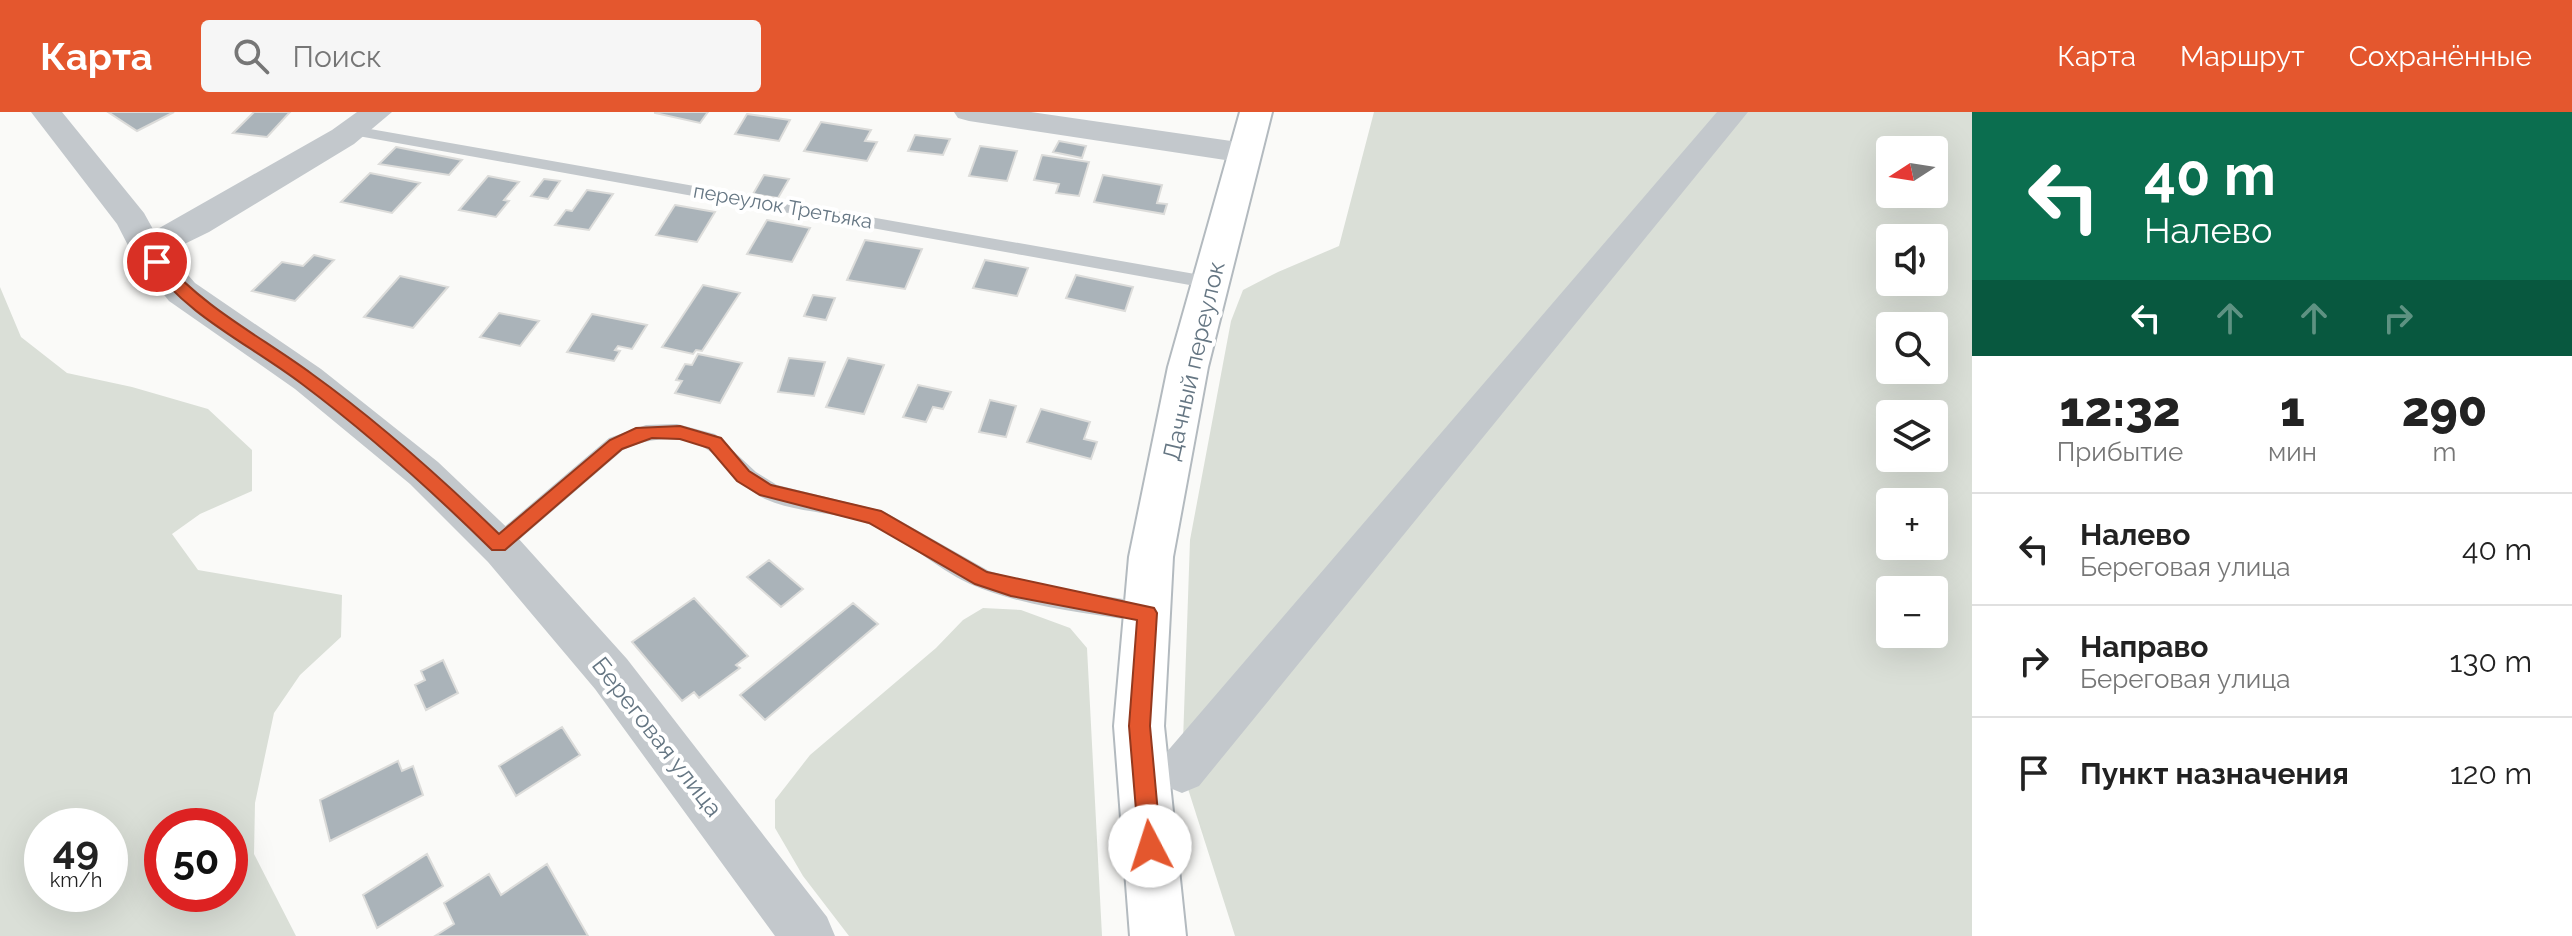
<!DOCTYPE html>
<html lang="ru">
<meta charset="utf-8">
<style>
:root{--surface:#fff;--page:#f6f6f6;--text:#222;--muted:#767676;--line:#e0e0e0;--accent:#e4572e}
body{margin:0;font-family:Raleway,sans-serif;background:var(--page);color:var(--text);height:100vh;display:flex;flex-direction:column;font-size:30px;white-space:nowrap}
*{box-sizing:border-box;margin:0}
p{font-size:26px;color:var(--muted)}
.icon{flex:none;width:44px;height:44px;fill:none;stroke:currentColor;stroke-width:2;stroke-linecap:round;stroke-linejoin:round}
.map{position:relative;flex:1;overflow:hidden}
.drawer{display:flex;flex-direction:column;background:var(--surface);width:600px}
.drawer>*{flex:none}
.hud{background:#0b6e4f;color:#fff;overflow:hidden}
.needle{width:52px;rotate:258deg}
.tools{position:absolute;left:1876px;top:24px;display:grid;gap:16px}
.tools a{display:grid;place-items:center;width:72px;height:72px;border-radius:8px;background:var(--surface);box-shadow:0 8px 32px #0002;font-size:40px}
.speed{position:absolute;left:24px;top:696px;display:flex;gap:16px;font-size:40px;font-weight:700;text-align:center}
.speed>*{display:grid;place-content:center;width:104px;height:104px;border-radius:50%;background:var(--surface);box-shadow:0 8px 32px #0002;line-height:1}
.speed small{font-size:20px;font-weight:400}
.speed .limit{border:12px solid #d22;background:#fff;color:#111}
.pin{position:absolute;display:grid;place-items:center;width:68px;height:68px;color:#fff;margin:-34px;border:4px solid #fff;border-radius:50%;box-shadow:0 2px 8px #0007}
.me{position:absolute;width:88px;margin:-44px;rotate:355deg;stroke-linejoin:round;filter:drop-shadow(0 0 6px #0008)}
.turn{display:flex;align-items:center;gap:28px;height:168px;padding:0 40px;font-size:36px}
.turn .icon{width:104px;height:104px;stroke-width:2.5}
.turn b{display:block;font-size:56px;line-height:68px}
.lanes{display:flex;align-items:center;height:76px;padding:0 40px;background:#0003;justify-content:center;gap:40px;direction:ltr}
.lanes .off{opacity:.35}
.eta{display:flex;justify-content:space-evenly;align-items:center;height:136px;text-align:center}
.eta b{font-size:48px;font-weight:800;line-height:56px}
ul{padding:0;list-style:none}
li{display:flex;align-items:center;gap:24px;height:112px;padding:0 40px;border-top:2px solid var(--line)}
li div{flex:1}
li b{display:block;font-size:30px}
li em{font-style:normal}
header{display:flex;align-items:center;gap:48px;box-sizing:border-box;height:112px;padding:0 40px;background:var(--accent);color:#fff}
header strong{font-size:38px}
nav{display:flex;gap:44px;margin-inline-start:auto;font-size:28px}
.search{width:560px;height:72px;background:var(--page);display:flex;align-items:center;gap:20px;box-sizing:border-box;padding:0 28px;border-radius:8px;color:var(--muted);font-size:30px}
main{display:flex;flex:1;min-height:0}
.map>svg:first-child{display:block}
</style>
<header>
<strong>Карта</strong>
<div class="search"><svg class="icon" aria-label="search" viewBox="0 0 24 24"><circle cx="10" cy="10" r="6"/><path d="M15 15l6 6"/></svg>Поиск</div>
<nav><a>Карта</a><a>Маршрут</a><a>Сохранённые</a></nav>
</header>
<main>
<div class="map">
<svg width="1972" height="824" viewBox="0 0 1972 824">
<rect width="100%" height="100%" fill="#fafaf8"/>
<path fill="#dadfd7" fill-rule="evenodd" d="M1374 0H1972V824H1235L1182 658 1190 428 1231 209 1243 178 1278 160 1339 134ZM1890 38H1934V82H1890ZM1890 126H1934V170H1890ZM1890 214H1934V258H1890ZM1890 302H1934V346H1890ZM1890 390H1934V434H1890ZM1890 478H1934V522H1890Z
M0 175 21 225 67 261 132 275 208 297 252 338V379L200 402 172 422 198 458 342 483 341 525 300 563 274 601 255 691 254 742 296 824H0ZM42 714H110V782H42ZM162 714H230V782H162Z
M983 496 1021 498 1070 516 1087 536 1102 824H849L803 764 775 716V688L810 643 936 536 963 508Z"/>
<path fill="#aab3b9" stroke="#dcdcda" stroke-width="2" d="M108 0H174L137 19Z
M254 0H290L267 25 233 21Z
M708 0 700 11 655 1V0Z
M747 2 790 8 779 29 735 22Z
M821 10 871 18 865 29 877 30 867 49 804 39Z
M915 23 950 27 943 43 908 39Z
M1059 29 1086 34 1082 46 1053 40Z
M980 34 1017 39 1007 69 969 64Z
M396 35 462 48 449 63 379 52Z
M1042 43 1089 50 1079 84 1056 81 1059 72 1034 68Z
M370 61 420 71 392 101 341 90Z
M764 63 789 67 778 86 753 82Z
M1103 63 1162 73 1157 91 1167 92 1164 102 1094 90Z
M488 64 519 70 504 88 509 89 496 105 459 98Z
M544 67 560 69 548 87 531 84Z
M587 78 613 82 589 118 555 113 566 98 572 99Z
M675 93 715 100 697 130 656 123Z
M767 108 810 116 792 150 747 142Z
M865 128 922 137 905 177 847 168Z
M314 143 334 148 295 189 252 179 282 150 303 154Z
M985 148 1028 156 1017 184 973 176Z
M1076 163 1133 175 1125 199 1066 186Z
M400 164 448 175 413 216 364 205Z
M703 173 740 181 702 239 696 238 693 242 662 235Z
M813 183 835 186 826 208 804 204Z
M499 201 539 209 520 234 480 225Z
M592 202 647 213 632 237 618 234 615 238 620 239 614 249 567 240Z
M698 242 742 251 720 291 675 281 682 269 676 268 685 252 692 253Z
M789 246 825 250 814 284 778 280Z
M848 246 884 253 864 302 826 295Z
M918 273 951 280 943 297 933 295 926 310 903 305Z
M990 288 1016 294 1006 325 979 320Z
M1041 297 1090 310 1084 327 1097 330 1091 347 1027 330Z
M769 448 803 477 781 495 747 465Z
M694 486 748 544 736 553 740 556 699 586 694 580 682 589 632 530Z
M853 491 878 512 765 608 740 583Z
M443 548 458 581 426 598 415 573 425 568 421 559Z
M562 615 580 643 516 684 499 654Z
M398 649 402 659 413 654 423 683 330 729 320 688Z
M427 742 443 774 377 816 363 783Z
M547 752 588 824H435L454 812 444 791 489 762 501 783Z"/>
<g fill="none" stroke-linecap="round" stroke-linejoin="round">
<g stroke="#b3babf" stroke-width="4">
<path id="secondary" d="M1240 0H1272L1208 255 1173 445 1164 614 1186 824H1130L1114 614 1129 445 1168 255Z"/>
</g>
<path fill="#c3c8cc" fill-rule="evenodd" d="M353 14 1212 165 1221 171 1212 177 347 22V16Z
M677 312 715 322 756 360 777 373 883 399 989 459 1042 474 1148 491 1156 494 1160 501 1156 508 1148 511C1088 501 1026 496 970 472 935 456 907 427 871 413 837 399 799 402 765 387 737 374 722 340 694 331 671 324 644 327 623 338L506 439 498 442 490 439 487 433 490 427 609 326 646 313Z"/>
<path fill="#c3c8cc" fill-rule="evenodd" d="M31 0H62L144 101 154 119 332 18 357 0H392L354 32 209 120 168 140 195 171 321 257 438 350 518 426 627 547 827 805 835 824H775L595 577 488 450 410 372 295 277 169 189 134 145 117 112Z
M954 0H1031L1245 31 1256 34 1261 41 1256 48 1245 51 969 9 958 6Z
M1717 0H1748L1199 674 1182 681 1165 674 1158 658 1165 642Z"/>
<use href="#secondary" fill="#fff" fill-rule="evenodd"/>
</g>
<path fill="#e4572e" stroke="#94391e" stroke-width="2" d="M157 145 162 147C204 196 260 224 312 262 379 310 440 365 499 422L610 328 636 316 680 314 721 326 749 359 771 373 881 399 987 460 1154 496 1157 501 1150 614 1161 734 1158 742 1150 745 1142 742 1139 734 1129 614 1137 508 1011 484 975 472 869 411 760 383 737 369 709 336 680 327 652 326 622 337 505 438H492C432 379 370 323 302 272 251 233 186 204 149 150Z"/>
<g text-anchor="middle" stroke-width="8" stroke-linejoin="round" paint-order="stroke">
<g font-size="20" fill="#657683" stroke="#fff">
<text transform="translate(783 94) rotate(10)" y="7">переулок Третьяка</text>
</g>
<g font-size="24" fill="#657683" stroke="#fff">
<text transform="translate(1194 249) rotate(-77)" y="8">Дачный переулок</text>
<text transform="translate(657 625) rotate(52)" y="8">Береговая улица</text>
</g>
</g>
</svg>
<div class="tools">
<a><svg class="needle" viewBox="-14 -14 28 28"><path d="M0-13l5 13h-10z" fill="#e53935"/><path d="M0 13l5-13h-10z" fill="#767676"/></svg></a>
<a><svg class="icon" aria-label="sound" viewBox="0 0 24 24"><path d="M4 9h4l5-4v14l-5-4H4zM17 9q2 3 0 6"/></svg></a>
<a><svg class="icon" aria-label="search" viewBox="0 0 24 24"><circle cx="10" cy="10" r="6"/><path d="M15 15l6 6"/></svg></a>
<a><svg class="icon" aria-label="layers" viewBox="0 0 24 24"><path d="M12 4l9 5-9 5-9-5zM3 14l9 5 9-5"/></svg></a>
<a>+</a>
<a>−</a>
</div>
<div class="speed"><div>49<small>km/h</small></div><div class="limit">50</div></div>
<div class="pin" style="left:157px;top:150px;background:#d93025"><svg class="icon" aria-label="arrive" viewBox="0 0 24 24"><path d="M6 21V4h12l-3 4 3 4H6"/></svg></div>
<svg class="me" style="left:1150px;top:734px" viewBox="-20 -20 40 40"><circle r="19" fill="#fff"/><path d="M0-13L10 11 0 6-10 11z" fill="#e4572e"/></svg>
</div>
<section class="drawer">
<div class="hud">
<div class="turn"><svg class="icon" aria-label="left" viewBox="0 0 24 24"><path d="M17 20v-9H6M10 6l-5 5 5 5"/></svg><div><b>40 m</b>Налево</div></div>
<div class="lanes"><svg class="icon" aria-label="left" viewBox="0 0 24 24"><path d="M17 20v-9H6M10 6l-5 5 5 5"/></svg><svg class="icon off" aria-label="ahead" viewBox="0 0 24 24"><path d="M12 20V5M6 11l6-6 6 6"/></svg><svg class="icon off" aria-label="ahead" viewBox="0 0 24 24"><path d="M12 20V5M6 11l6-6 6 6"/></svg><svg class="icon off" aria-label="right" viewBox="0 0 24 24"><path d="M7 20v-9h11M14 6l5 5-5 5"/></svg></div>
</div>
<div class="eta">
<div><b>12:32</b><p>Прибытие</p></div>
<div><b>1</b><p>мин</p></div>
<div><b>290</b><p>m</p></div>
</div>
<ul>
<li><svg class="icon" aria-label="left" viewBox="0 0 24 24"><path d="M17 20v-9H6M10 6l-5 5 5 5"/></svg><div><b>Налево</b><p>Береговая улица</p></div><em>40 m</em></li>
<li><svg class="icon" aria-label="right" viewBox="0 0 24 24"><path d="M7 20v-9h11M14 6l5 5-5 5"/></svg><div><b>Направо</b><p>Береговая улица</p></div><em>130 m</em></li>
<li><svg class="icon" aria-label="arrive" viewBox="0 0 24 24"><path d="M6 21V4h12l-3 4 3 4H6"/></svg><div><b>Пункт назначения</b></div><em>120 m</em></li>
</ul>
</section>
</main>
